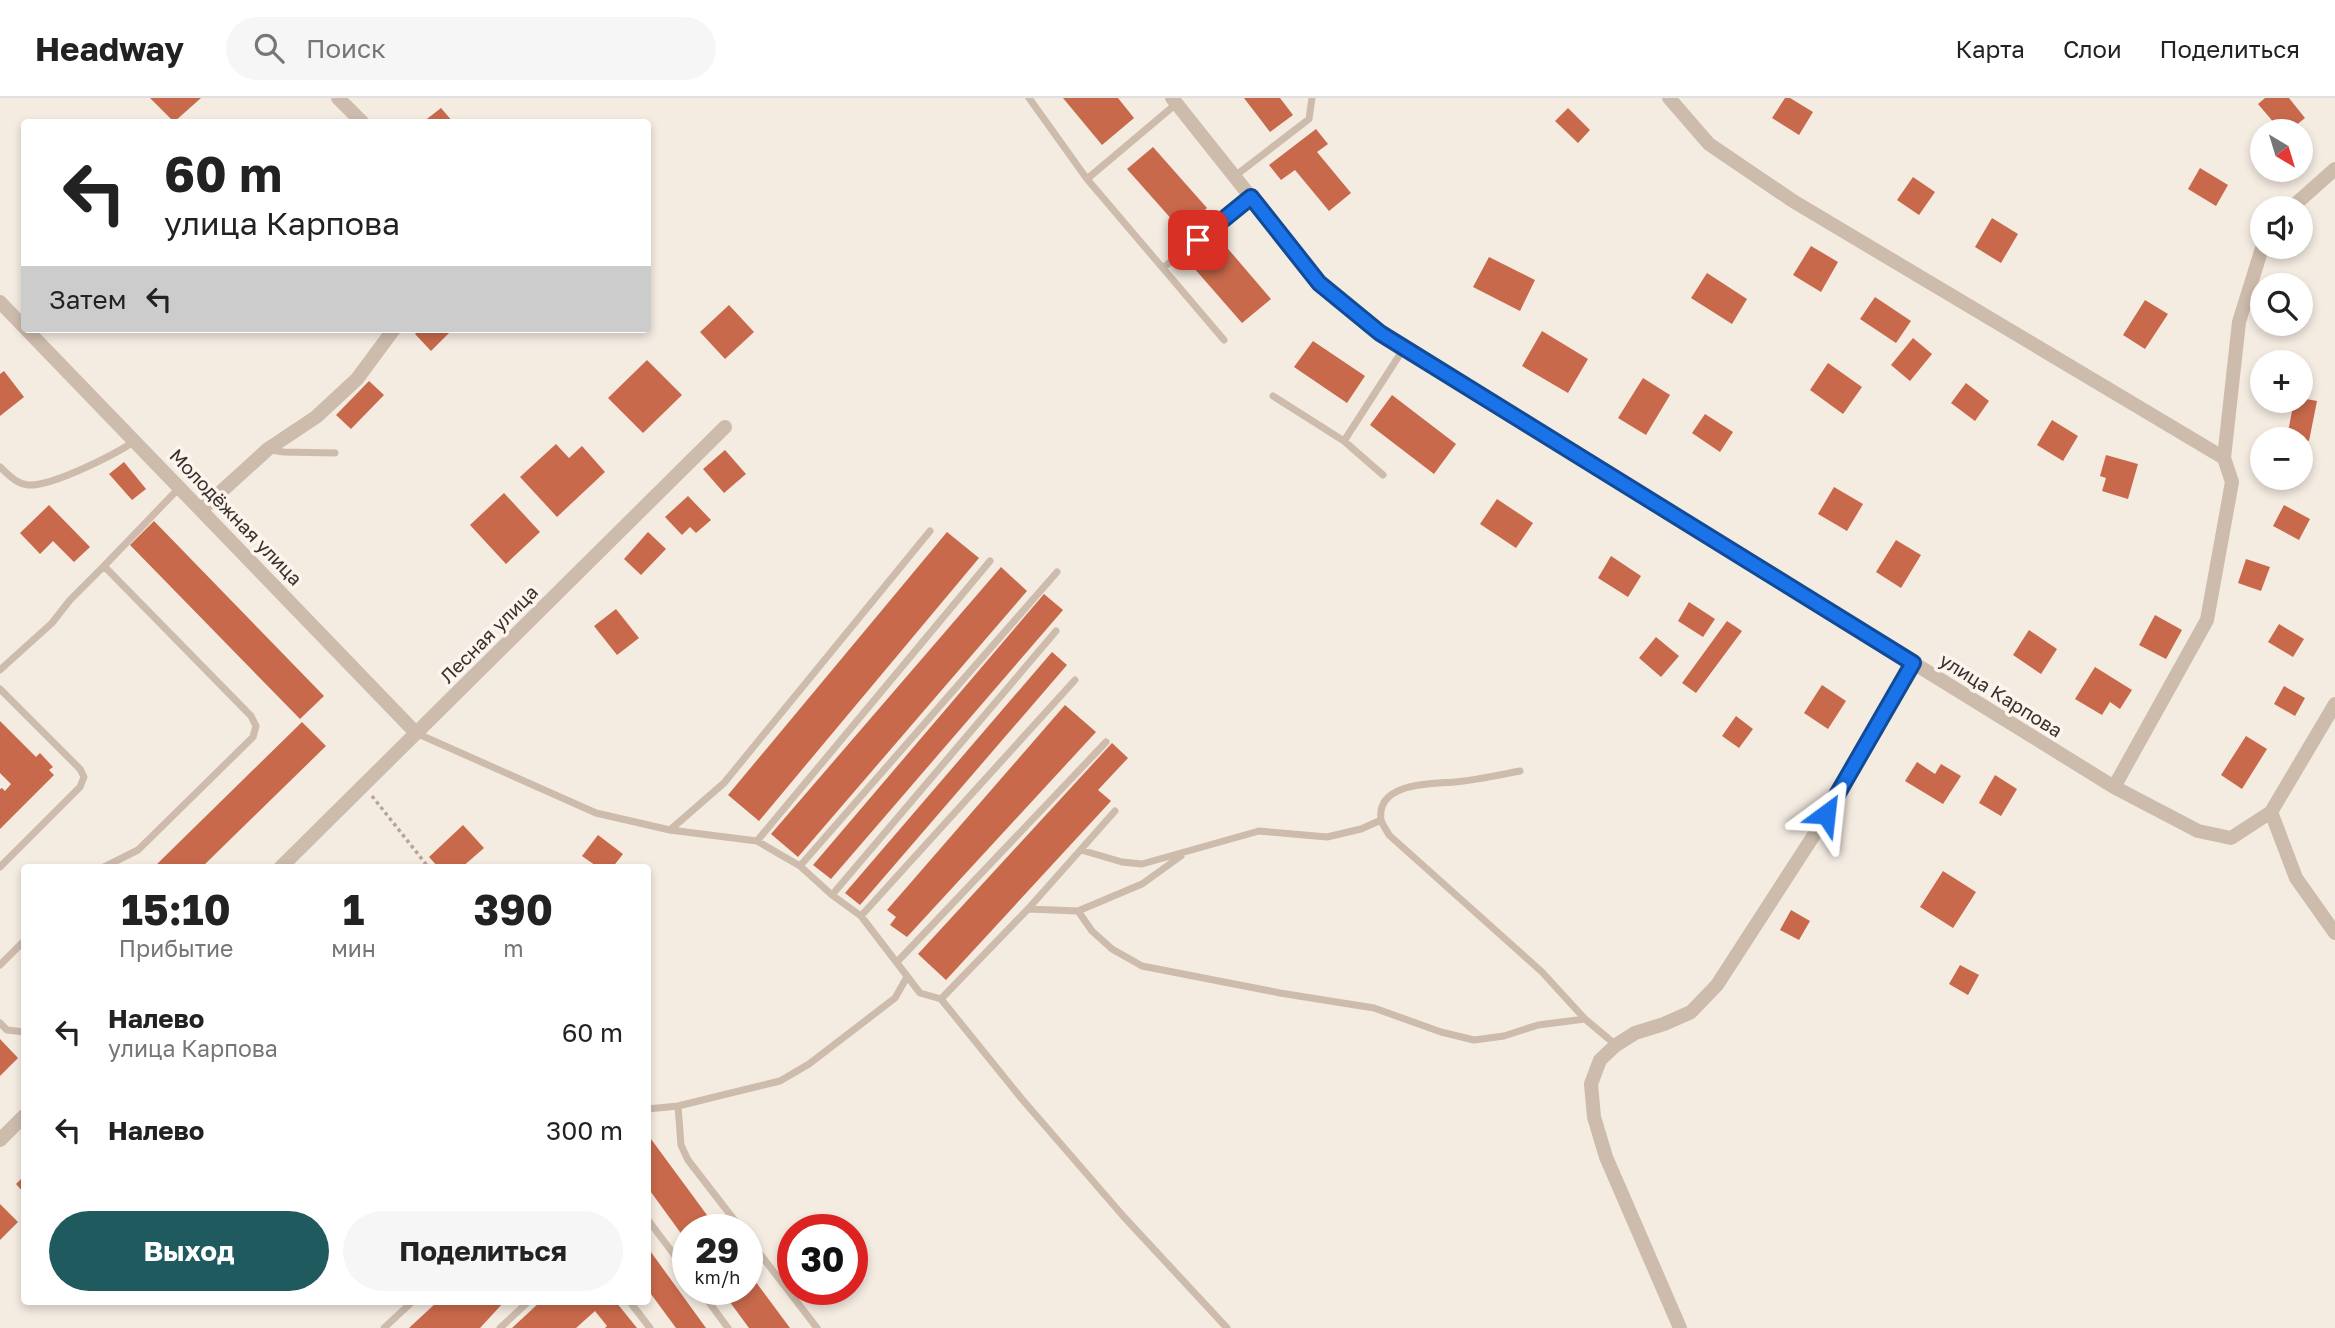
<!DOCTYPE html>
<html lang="ru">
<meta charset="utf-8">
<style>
:root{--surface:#fff;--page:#f6f6f6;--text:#222;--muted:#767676;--line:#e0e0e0;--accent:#1f5a5e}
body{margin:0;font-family:"Golos Text",sans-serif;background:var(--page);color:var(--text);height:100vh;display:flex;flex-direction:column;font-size:26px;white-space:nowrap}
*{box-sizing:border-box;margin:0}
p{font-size:23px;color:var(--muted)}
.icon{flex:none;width:38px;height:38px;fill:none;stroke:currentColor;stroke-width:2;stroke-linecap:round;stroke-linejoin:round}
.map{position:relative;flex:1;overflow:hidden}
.details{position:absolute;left:21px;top:766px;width:630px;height:441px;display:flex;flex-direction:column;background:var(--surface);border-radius:7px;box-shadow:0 4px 10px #0003}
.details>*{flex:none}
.guide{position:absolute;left:21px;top:21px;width:630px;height:214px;border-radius:7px;box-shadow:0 4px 10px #0003;background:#fff;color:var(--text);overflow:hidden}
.needle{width:46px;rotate:142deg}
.controls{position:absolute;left:2250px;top:21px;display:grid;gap:14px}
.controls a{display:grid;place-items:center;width:63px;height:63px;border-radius:50%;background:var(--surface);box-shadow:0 4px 10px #0003;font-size:35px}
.speed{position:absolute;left:672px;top:1116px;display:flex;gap:14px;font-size:35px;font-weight:700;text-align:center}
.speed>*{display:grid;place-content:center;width:91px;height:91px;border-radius:50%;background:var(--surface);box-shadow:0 4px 10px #0003;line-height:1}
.speed small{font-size:18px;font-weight:400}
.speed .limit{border:10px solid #d22;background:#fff;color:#111}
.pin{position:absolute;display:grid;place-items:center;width:60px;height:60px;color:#fff;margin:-30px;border-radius:14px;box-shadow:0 4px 10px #0006}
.me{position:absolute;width:77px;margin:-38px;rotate:30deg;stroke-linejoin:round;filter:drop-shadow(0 0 5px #0008)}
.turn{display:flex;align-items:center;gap:24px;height:147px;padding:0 28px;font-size:32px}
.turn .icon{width:91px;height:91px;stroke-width:2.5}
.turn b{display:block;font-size:49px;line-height:60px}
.then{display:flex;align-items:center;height:66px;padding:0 28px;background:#0003;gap:14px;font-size:26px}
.eta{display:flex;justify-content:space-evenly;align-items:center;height:119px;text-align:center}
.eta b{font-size:42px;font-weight:700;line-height:49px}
.button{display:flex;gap:14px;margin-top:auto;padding:14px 28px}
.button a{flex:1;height:80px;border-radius:42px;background:var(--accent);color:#fff;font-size:28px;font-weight:700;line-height:80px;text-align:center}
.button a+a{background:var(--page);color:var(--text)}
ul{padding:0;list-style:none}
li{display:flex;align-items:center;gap:21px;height:98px;padding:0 28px}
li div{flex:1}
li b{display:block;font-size:26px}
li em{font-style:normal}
header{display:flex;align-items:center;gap:42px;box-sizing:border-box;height:98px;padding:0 35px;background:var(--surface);border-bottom:2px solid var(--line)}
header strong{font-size:33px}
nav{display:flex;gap:38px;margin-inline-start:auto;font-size:24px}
.search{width:490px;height:63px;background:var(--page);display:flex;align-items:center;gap:18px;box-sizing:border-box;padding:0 24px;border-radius:38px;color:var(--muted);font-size:26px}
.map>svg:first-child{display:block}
</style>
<header>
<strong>Headway</strong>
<div class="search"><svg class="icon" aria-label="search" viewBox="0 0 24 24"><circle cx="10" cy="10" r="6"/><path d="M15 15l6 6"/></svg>Поиск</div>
<nav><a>Карта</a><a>Слои</a><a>Поделиться</a></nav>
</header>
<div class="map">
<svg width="2335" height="1230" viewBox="0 0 2335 1230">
<rect width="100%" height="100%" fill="#f4ebe1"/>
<path fill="#c8694b" d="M150 0H201L174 24Z
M1063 0H1118L1134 20 1102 47Z
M1244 0H1280L1293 17 1270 34Z
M1785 0H1790L1813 14 1799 37 1772 20Z
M2265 0H2289L2305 20 2289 33H2281L2258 6Z
M441 10 453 24H423Z
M1568 10 1590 32 1578 45 1555 23Z
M1316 31 1328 46 1317 54 1351 95 1329 113 1295 72 1281 82 1269 67Z
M1153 49 1207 110 1182 133 1127 71Z
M2200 70 2228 87 2216 108 2188 91Z
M1913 79 1935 94 1919 117 1897 102Z
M1992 120 2018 136 2001 165 1975 149Z
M1223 145 1271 201 1242 225 1194 170Z
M1811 148 1838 164 1821 194 1793 177Z
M1489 159 1535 182 1520 213 1473 189Z
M1707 175 1747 201 1732 226 1691 200Z
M1875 199 1911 223 1896 245 1860 221Z
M2145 202 2168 216 2145 251 2123 237Z
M729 207 754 234 725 261 700 234Z
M420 231H447L450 234 431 253 415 236Z
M1542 233 1588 261 1568 295 1522 268Z
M1913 240 1932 256 1910 283 1891 267Z
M1313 243 1365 278 1347 305 1294 269Z
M647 262 682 297 643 335 608 300Z
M1828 265 1862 289 1843 316 1810 292Z
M4 273 24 299 0 318V276Z
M1643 280 1670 297 1646 337 1618 320Z
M369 283 384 297 351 331 336 317Z
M1966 285 1989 303 1975 323 1951 305Z
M1392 297 1456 346 1434 376 1370 327Z
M2301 300 2317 303 2309 343 2287 339 2294 303H2301Z
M1705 316 1733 334 1720 354 1692 335Z
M2052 322 2078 338 2063 363 2037 347Z
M556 346 569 360 582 348 605 374 557 419 520 379Z
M725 352 746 376 724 395 703 371Z
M2106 357 2138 366 2128 401 2102 393 2106 380 2100 378Z
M124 364 146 391 132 402 109 376Z
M1834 389 1863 406 1847 433 1818 416Z
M504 395 540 434 506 466 470 427Z
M688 398 711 422 696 435 690 429 682 437 665 419Z
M1497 401 1533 425 1516 450 1480 426Z
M49 407 90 449 74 464 53 443 40 456 20 435Z
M2284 407 2310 421 2299 442 2273 428Z
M154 423 324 598 300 621 130 447Z
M648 434 666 451 641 477 624 461Z
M947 434 979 460 759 723 728 697Z
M1896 442 1921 457 1901 490 1876 474Z
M1611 458 1641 478 1628 499 1598 480Z
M2246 461 2270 469 2261 493 2238 485Z
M1001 469 1027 493 798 759 771 736Z
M1044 496 1063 512 831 781 813 767Z
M1689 504 1715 521 1703 539 1678 523Z
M616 511 639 540 617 557 594 528Z
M2155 517 2182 532 2166 561 2139 547Z
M1727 523 1742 533 1696 595 1682 585Z
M2279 526 2304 541 2293 559 2268 544Z
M2029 532 2057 551 2041 576 2013 557Z
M1656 539 1679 558 1661 579 1639 560Z
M1052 554 1067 567 860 807 845 795Z
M2095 569 2132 592 2120 611 2110 604 2102 617 2075 601Z
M1822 587 1846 603 1828 631 1804 615Z
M2284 588 2305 600 2295 618 2274 606Z
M1065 607 1096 634 907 839 890 827 896 819 887 812Z
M1736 618 1753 631 1739 650 1722 638Z
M0 623 36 659 40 655 53 669 49 672 54 677 0 731V691L2 690 5 693 11 686 0 675Z
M302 624 326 648 201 770H153Z
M2246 638 2267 651 2242 691 2221 677Z
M1112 645 1128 660 1098 692 1111 703 946 882 918 856Z
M1917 664 1935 676 1941 666 1961 678 1943 706 1905 683Z
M1995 677 2017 691 2001 718 1979 705Z
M463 727 484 750 461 770H439L429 759Z
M598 737 623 756 612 770H599L582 758Z
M1943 773 1976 794 1953 830 1920 809Z
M1791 812 1810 823 1799 842 1780 832Z
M1960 867 1979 877 1968 897 1949 886Z
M0 941 18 960 0 978Z
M648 1037 718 1132H688V1145L648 1090Z
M24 1078V1095L16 1086Z
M0 1106 18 1124 0 1142Z
M648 1150 706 1230H676L648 1192Z
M747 1172 790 1230H749L721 1192H747Z
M437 1204H504L480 1230H409Z
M540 1204H616L637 1230H605L607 1228 595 1213 576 1230H512Z"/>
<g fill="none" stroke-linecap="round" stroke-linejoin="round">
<path stroke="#b9a596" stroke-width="3.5" stroke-dasharray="3.5 3.5" stroke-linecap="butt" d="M372 698 429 770"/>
<path stroke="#cdbbac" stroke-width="7" d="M1029 0 1087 81 1224 242
M1235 78 1309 21 1312 0
M1087 81 1176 6
M1163 170 1251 99
M1273 298 1344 343 1383 377
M1344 343 1404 250
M270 352 284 354 335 355
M0 369C8 376 16 386 28 387 51 389 114 357 135 343
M0 572 52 525 70 502 104 468
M0 591 80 671 84 679 80 689 0 769
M416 635 596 715 670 732 757 743 800 768 832 797 861 818 920 895 941 901 1021 1000 1124 1119 1227 1230
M1520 673C1499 677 1477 682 1455 684 1432 686 1376 684 1381 722 1382 726 1387 733 1389 737L1542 874 1585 921 1616 947
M670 732 724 685 930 433
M757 743 990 463
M1081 752 1122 764 1142 766 1259 733 1327 739 1361 731 1381 722
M800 768 1057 474
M102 770 138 752 253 639 256 628 251 618 104 468 180 389
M832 797 1056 533
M1028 811 1078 813 1142 786 1181 758
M1078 813 1092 833 1112 851 1142 868 1280 895 1374 910 1441 934 1474 942 1504 938 1538 927 1585 921
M861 818 1075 582
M897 864 1106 644
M0 867 24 843
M941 901 1028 811 1115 713
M0 925 7 932 24 934
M678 1008 681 1047 688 1062 742 1132
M648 1011 678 1008 780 983 809 966 895 900 907 879
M648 1122 688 1175
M747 1139 817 1230
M700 1192 728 1230
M630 1204 650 1230
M384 1230 412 1204
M500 1230 528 1204"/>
<path stroke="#cdbbac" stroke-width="14" d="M338 0 362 24
M1172 0 1319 185 1380 235 2114 689 2198 733 2231 740 2271 714 2335 606
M1669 0 1709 46 1793 103 2224 360
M2291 110 2335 71
M0 204 24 229
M26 231 416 635
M202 411 268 351 316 319 357 281 394 231
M2114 689 2207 522 2232 384 2224 360 2239 224 2263 147
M2271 714 2296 780 2335 835
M280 770 725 329
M0 1042 24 1018
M1680 1230 1606 1059 1594 1019 1591 986 1600 962 1616 947 1635 935 1664 926 1691 914 1717 887 1814 737 1913 565"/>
</g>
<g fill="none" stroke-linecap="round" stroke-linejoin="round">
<g stroke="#114b97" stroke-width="18">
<path id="route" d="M1198 142 1251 99 1319 185 1380 235 1913 565 1826 716"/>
</g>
<use href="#route" stroke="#1a73e8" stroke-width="12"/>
</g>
<g text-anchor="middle" stroke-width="7" stroke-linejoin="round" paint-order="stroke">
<g font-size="19" fill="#3b302b" stroke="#fbf5ee">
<text transform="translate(236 419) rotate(46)" y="7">Молодёжная улица</text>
<text transform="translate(489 536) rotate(-45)" y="7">Лесная улица</text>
<text transform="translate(2001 597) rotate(32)" y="7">улица Карпова</text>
</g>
</g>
</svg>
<div class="controls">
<a><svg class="needle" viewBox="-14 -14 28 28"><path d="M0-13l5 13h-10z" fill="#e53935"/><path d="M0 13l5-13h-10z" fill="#767676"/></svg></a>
<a><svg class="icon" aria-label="sound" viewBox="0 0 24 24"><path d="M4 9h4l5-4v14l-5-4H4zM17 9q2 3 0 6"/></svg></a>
<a><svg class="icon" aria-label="search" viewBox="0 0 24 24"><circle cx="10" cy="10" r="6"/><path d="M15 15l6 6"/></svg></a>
<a>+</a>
<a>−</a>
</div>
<div class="speed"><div>29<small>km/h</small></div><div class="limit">30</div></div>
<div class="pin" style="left:1198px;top:142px;background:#d93025"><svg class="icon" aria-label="arrive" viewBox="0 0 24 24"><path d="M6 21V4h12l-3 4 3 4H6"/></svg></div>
<svg class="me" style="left:1826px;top:716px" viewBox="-20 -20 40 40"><path d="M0-17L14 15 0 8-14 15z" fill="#1a73e8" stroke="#fff" stroke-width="4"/></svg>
<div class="guide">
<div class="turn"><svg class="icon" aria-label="left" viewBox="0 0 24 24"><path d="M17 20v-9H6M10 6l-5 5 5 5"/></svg><div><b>60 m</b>улица Карпова</div></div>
<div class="then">Затем<svg class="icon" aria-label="left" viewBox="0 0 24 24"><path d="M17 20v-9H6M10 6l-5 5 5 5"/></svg></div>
</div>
<section class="details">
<div class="eta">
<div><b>15:10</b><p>Прибытие</p></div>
<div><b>1</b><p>мин</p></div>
<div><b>390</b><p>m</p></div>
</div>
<ul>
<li><svg class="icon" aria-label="left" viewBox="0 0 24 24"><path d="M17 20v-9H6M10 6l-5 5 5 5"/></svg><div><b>Налево</b><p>улица Карпова</p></div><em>60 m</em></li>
<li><svg class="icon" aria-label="left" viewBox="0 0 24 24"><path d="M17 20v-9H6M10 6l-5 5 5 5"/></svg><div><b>Налево</b></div><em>300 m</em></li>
</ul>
<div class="button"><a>Выход</a><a>Поделиться</a></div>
</section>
</div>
